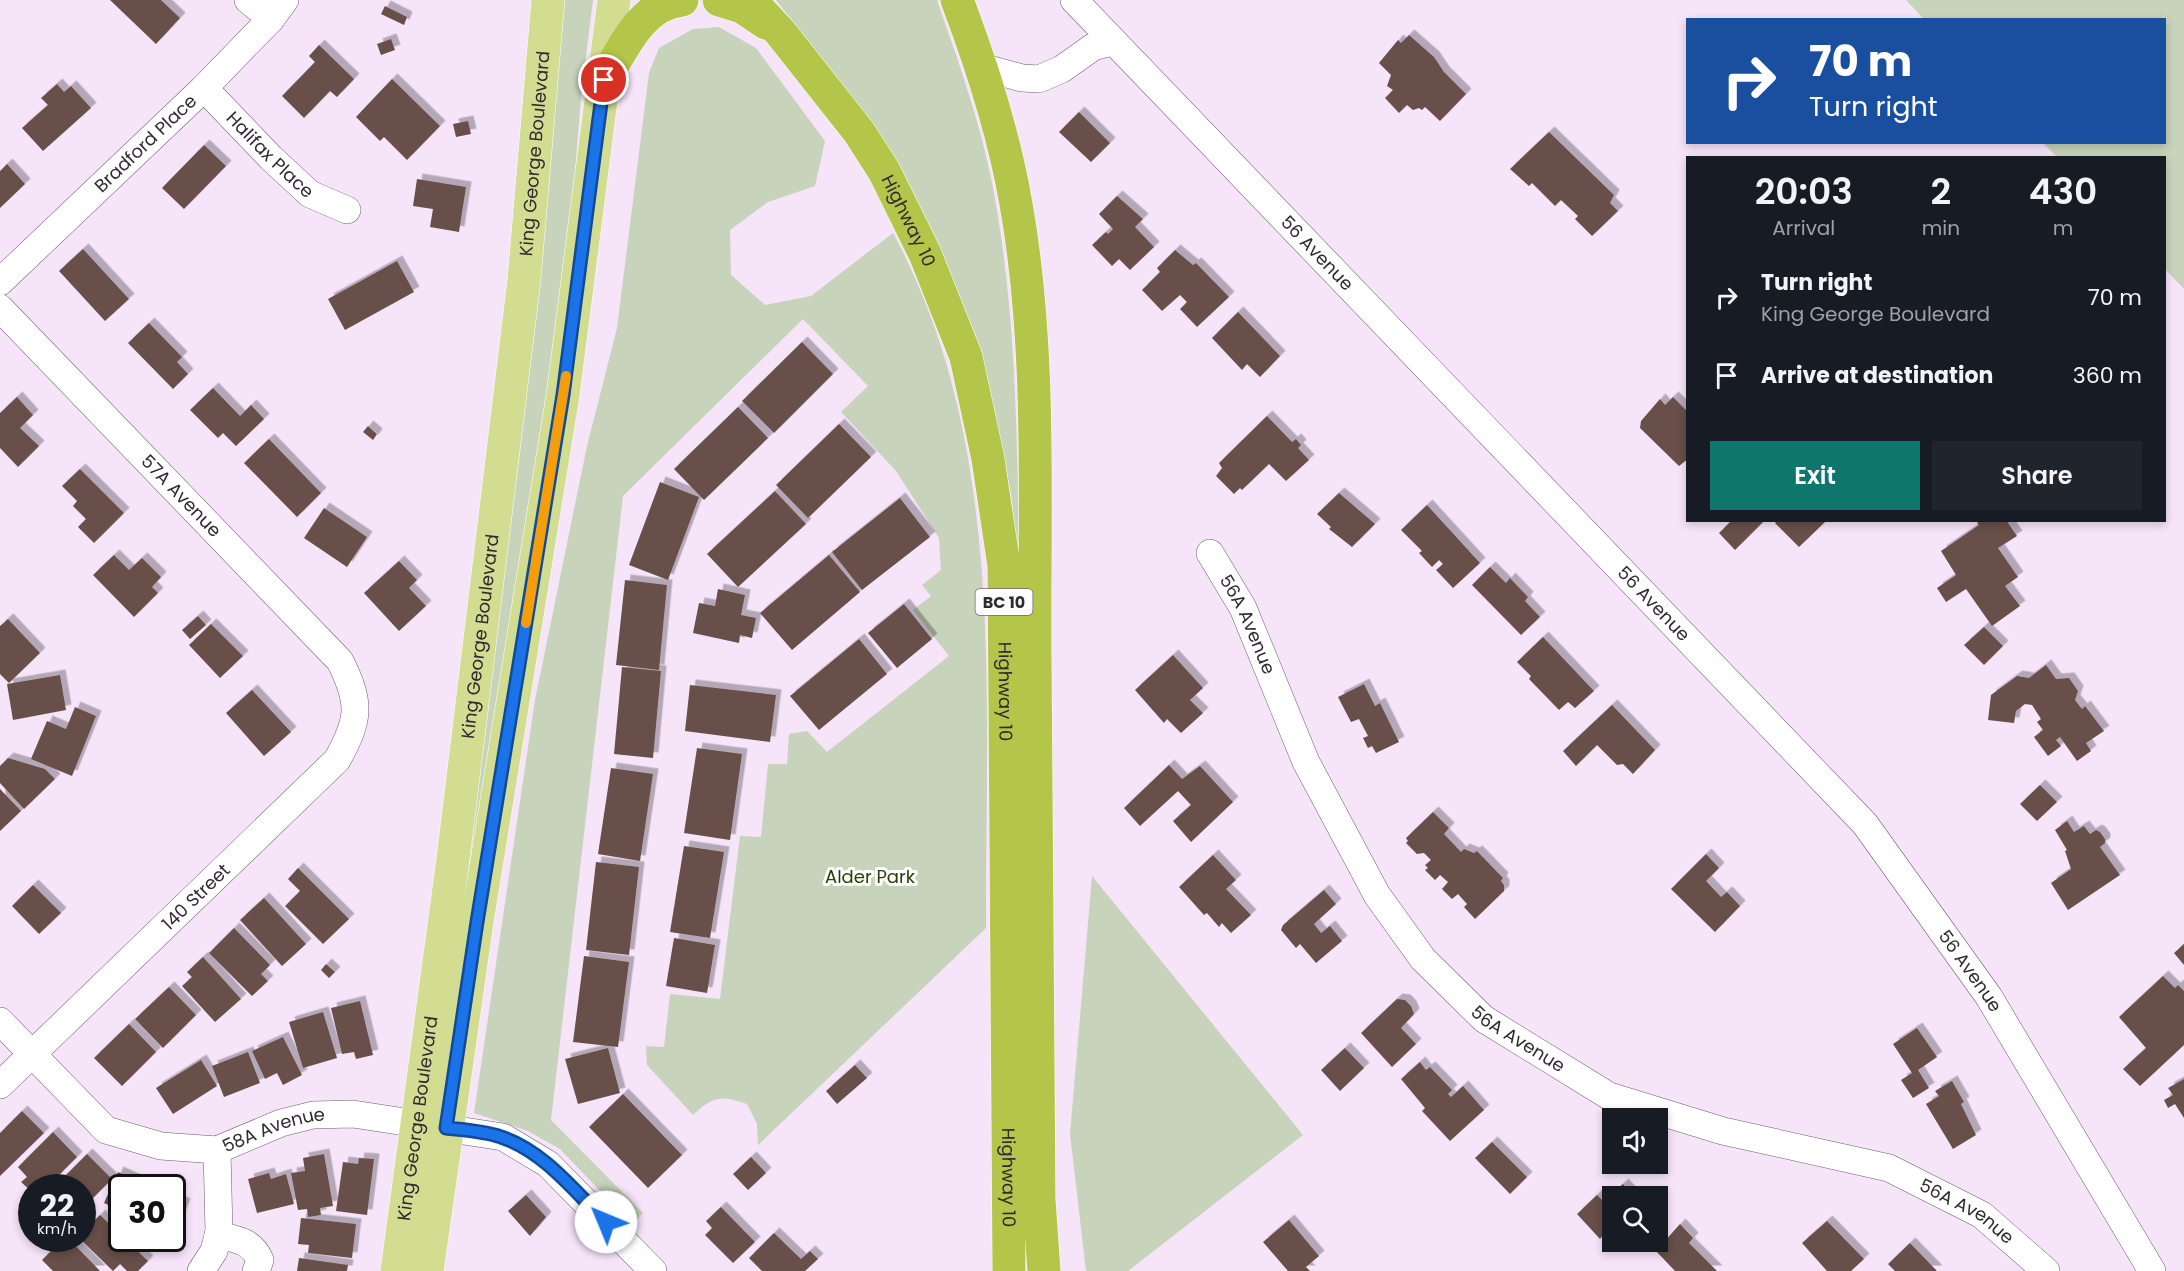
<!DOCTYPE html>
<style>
:root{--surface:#171b24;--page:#20242c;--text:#f1f3f6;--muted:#9ea1a6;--accent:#0f766e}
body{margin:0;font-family:Poppins,sans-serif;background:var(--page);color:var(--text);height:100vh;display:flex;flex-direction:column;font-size:22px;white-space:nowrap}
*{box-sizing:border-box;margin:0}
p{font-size:20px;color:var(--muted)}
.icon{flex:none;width:33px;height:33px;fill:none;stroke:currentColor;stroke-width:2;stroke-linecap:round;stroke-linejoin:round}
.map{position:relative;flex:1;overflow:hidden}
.details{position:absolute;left:1686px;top:156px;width:480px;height:366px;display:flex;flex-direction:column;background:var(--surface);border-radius:0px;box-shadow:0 3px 9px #0003}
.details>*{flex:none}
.top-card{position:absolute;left:1686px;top:18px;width:480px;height:126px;border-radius:0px;box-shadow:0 3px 9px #0003;background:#1a4fa0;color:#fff;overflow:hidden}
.tools{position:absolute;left:1602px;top:1108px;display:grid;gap:12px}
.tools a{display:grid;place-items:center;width:66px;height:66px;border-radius:0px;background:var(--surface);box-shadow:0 3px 9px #0003;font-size:30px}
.speed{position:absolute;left:18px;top:1174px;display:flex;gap:12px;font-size:30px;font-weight:700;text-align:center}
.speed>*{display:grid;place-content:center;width:78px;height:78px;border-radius:50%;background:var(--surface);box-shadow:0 3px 9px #0003;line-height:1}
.speed small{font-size:15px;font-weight:400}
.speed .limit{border:3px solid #111;border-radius:9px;background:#fff;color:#111}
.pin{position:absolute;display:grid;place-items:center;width:51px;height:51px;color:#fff;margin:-26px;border:3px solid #fff;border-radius:50%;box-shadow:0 2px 6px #0007}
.me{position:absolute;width:66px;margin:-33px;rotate:315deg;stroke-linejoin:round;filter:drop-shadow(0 0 4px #0008)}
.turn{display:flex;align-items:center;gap:21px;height:126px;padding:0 24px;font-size:27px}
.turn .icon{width:78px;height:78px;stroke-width:2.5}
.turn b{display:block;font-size:42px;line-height:51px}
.eta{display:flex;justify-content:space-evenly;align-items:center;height:102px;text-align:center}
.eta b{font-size:36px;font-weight:600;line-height:42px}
.button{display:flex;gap:12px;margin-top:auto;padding:12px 24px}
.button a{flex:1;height:69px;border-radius:0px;background:var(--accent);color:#fff;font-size:24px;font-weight:600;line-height:69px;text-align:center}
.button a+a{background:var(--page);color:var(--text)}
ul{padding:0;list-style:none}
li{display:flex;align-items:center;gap:18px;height:78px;padding:0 24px}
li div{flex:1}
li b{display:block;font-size:22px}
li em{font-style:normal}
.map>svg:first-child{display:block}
</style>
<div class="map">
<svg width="2184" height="1271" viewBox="0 0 2184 1271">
<defs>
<filter id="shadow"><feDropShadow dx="5.5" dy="-5.5" stdDeviation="0" flood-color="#0004"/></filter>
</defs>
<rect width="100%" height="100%" fill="#f6e4f9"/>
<path fill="#c7d3ba" d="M562 0H593L581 96 567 275 481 864 462 858Z
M776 0H937L940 9C960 66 980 123 992 183 1020 327 1017 476 1020 622L1018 556 1011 493 993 406 940 249 912 190 837 79Z
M1906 0H2184V289L2165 269 2164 158 2057 157 2043 143 2164 142V20L1924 19Z
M719 27 756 48 825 141 815 186 768 202 730 230 731 275 765 305 811 296 893 233C1007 444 985 695 986 928L758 1145 757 1124 747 1104C721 1095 713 1096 693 1115L647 1065 646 1046 664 1047 670 994 720 999 740 836 761 837 768 764H787L789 734 807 731 827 752 949 656 913 610 931 596 922 585 941 570 939 538 896 471 841 412 868 386 803 319 623 496 551 1120 643 1213 632 1224 560 1149 528 1131 474 1113 535 700 587 446 617 328 649 73 659 48 693 29Z
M1092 876 1303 1135 1128 1271H1086L1070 1134Z"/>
<path fill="#674f49" filter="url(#shadow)" d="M110 0H161L180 18 156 44Z
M385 6 407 17 404 25 381 14Z
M1409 35 1434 57 1444 72 1466 94 1440 121 1425 107 1422 110 1419 108 1413 110 1407 105 1399 113 1385 98 1393 90 1387 86 1391 75 1379 63 1398 40 1401 43Z
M391 39 395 50 381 55 377 44Z
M319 45 354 79 337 97 330 91 304 118 282 96 315 62 309 56Z
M392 79 440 126 407 160 384 137 380 141 356 117Z
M57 84 64 92 71 86 91 108 43 151 22 128 48 105 41 98Z
M1079 112 1110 143 1091 162 1059 132Z
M468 121 471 134 456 137 453 124Z
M1549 132 1614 195 1610 203 1618 211 1592 236 1575 219 1578 216 1561 200 1555 206 1532 183 1529 186 1510 169Z
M204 145 226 166 184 209 162 188Z
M7 164 25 184 0 208V171Z
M417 179 466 187 459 232 430 227 433 209 413 206Z
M1117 196 1143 219 1135 227 1154 247 1130 270 1119 259 1112 266 1092 245 1106 232 1108 234 1113 229 1099 214Z
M83 249 129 299 105 321 59 271Z
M1175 250 1193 265 1196 263 1229 297 1197 327 1180 309 1187 302 1180 295 1162 311 1142 290 1160 272 1157 268Z
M397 261 414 292 345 330 328 299Z
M1238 312 1280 356 1260 377 1247 364 1242 370 1212 338Z
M149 323 182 357 177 362 188 374 173 389 128 343Z
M802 342 833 374 774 433 742 401Z
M213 388 240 416 251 405 264 419 236 446 223 433 218 438 190 410Z
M17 397 33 415 20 428 39 446 18 467 0 448V413Z
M1673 397 1688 412V459L1679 466 1640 428 1641 421 1660 399 1665 405Z
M738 407 768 438 704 500 674 469Z
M1267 416 1292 442 1296 439 1301 445 1298 448 1309 460 1286 481 1269 464 1242 490 1240 488 1234 494 1216 476 1222 468 1219 463Z
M839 424 871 457 808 518 776 485Z
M368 426 377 434 373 440 363 432Z
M269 439 321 493 297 517 244 463Z
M80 469 124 513 94 543 78 527 86 519 73 506 77 501 62 486Z
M660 482 699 497 668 580 629 565Z
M775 491 806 524 738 587 707 554Z
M1339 493 1375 524 1352 547 1329 529 1331 527 1317 514Z
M900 498 930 537 862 590 832 552Z
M1427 505 1480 563 1453 588 1436 570 1443 564 1439 560 1432 567 1419 553 1422 551 1401 530Z
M324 508 367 537 347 567 304 538Z
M1732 520H1765L1735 550 1719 533Z
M1778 520H1827L1799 547 1775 523Z
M1981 520H2006L2017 536 1998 548 2018 577 2005 586 2020 606 1992 626 1966 589 1946 602 1937 588 1956 575 1941 551 1979 525 1977 523Z
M114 555 129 570 142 558 161 577 152 587 158 593 134 617 93 575Z
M829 555 860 592 792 650 760 613Z
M399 561 417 580 409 588 426 606 399 631 364 593Z
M1490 567 1506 583 1510 578 1528 597 1525 601 1540 617 1521 635 1472 585Z
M625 580 667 585 659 670 616 665Z
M718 589 745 595 741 615 756 618 752 638 740 635 739 643 693 633 699 603 715 606Z
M904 604 932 639 897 668 868 633Z
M198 616 206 625 190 639 182 630Z
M8 619 40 653 9 683 0 674V626Z
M211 624 243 656 220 678 189 645Z
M1984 627 2003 646 1984 665 1964 645Z
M1543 637 1594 691 1575 708 1568 702 1559 710 1529 679 1531 676 1517 662Z
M859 639 887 674 819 730 790 696Z
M1173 655 1203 688 1190 700 1203 713 1181 733 1167 719 1164 723 1135 690Z
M2046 665 2056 679 2069 678 2078 691 2075 700 2082 709 2085 706 2104 731 2086 743 2091 751 2077 761 2060 737 2056 740 2061 746 2048 756 2034 737 2043 730 2037 722 2041 719 2032 705 2025 704 2016 711 2014 723 1988 720 1991 695 2017 676 2029 678Z
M622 667 661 671 653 758 614 754Z
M60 675 66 710 13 720 7 684Z
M1364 684 1375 706 1380 703 1399 742 1376 753 1372 746 1368 748 1363 738 1368 736 1359 719 1351 722 1338 697Z
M690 685 776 695 770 742 685 731Z
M252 690 291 732 264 756 226 713Z
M1612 705 1655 750 1633 774 1623 764 1617 765 1597 745 1576 766 1563 751Z
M75 707 96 716 72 776 31 759 47 721 66 729Z
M697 748 742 754 730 840 684 833Z
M8 758 45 769 55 779 24 809 0 783V766Z
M1169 765 1182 779 1200 766 1233 802 1191 842 1173 821 1191 805 1178 791 1140 826 1124 808Z
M611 768 653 774 640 861 598 854Z
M2040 785 2057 802 2037 821 2020 804Z
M0 789 21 811 0 831Z
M1433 812 1449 828 1444 834 1461 852 1464 849 1474 853 1477 851 1503 878 1501 881 1504 885V891L1475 919 1464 907 1467 904 1458 894 1452 899 1442 889 1448 882 1440 875 1435 880 1425 870 1428 868 1425 865 1431 860 1424 853 1417 854 1406 843 1408 841 1406 838Z
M2067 821 2074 832 2084 826 2090 834 2096 830 2100 832 2105 839V843L2100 847 2120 875 2068 910 2051 883 2071 869 2065 851 2067 850 2055 830Z
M684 846 724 852 710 938 670 932Z
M1706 854 1719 868 1706 881 1721 897 1727 892 1740 906 1715 932 1671 889Z
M1213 855 1236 880 1226 889 1251 915 1231 933 1222 923 1219 927 1207 913 1204 915 1179 887Z
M596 862 639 867 629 955 586 950Z
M298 868 349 919 323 944 285 906 300 891 288 879Z
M33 885 61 913 39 934 12 906Z
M1324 890 1336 904 1314 924 1321 933 1330 926 1342 941 1316 963 1300 944 1296 948 1281 930 1283 925Z
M264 898 306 944 282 966 240 920Z
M234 928 270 965 261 974 268 981 252 996 209 953Z
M674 938 715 945 707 993 666 986Z
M2184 944V965L2174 953Z
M584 956 629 962 618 1047 573 1042Z
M203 957 241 999 215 1022 182 986 192 977 187 972Z
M326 964 335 972 329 978 321 970Z
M2163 976 2175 988 2178 985 2184 991V1045L2140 1086 2123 1069 2146 1048 2119 1017Z
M169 987 196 1015 163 1048 135 1019Z
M1397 999 1405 1000 1411 1006 1414 1014 1401 1028 1416 1044 1392 1067 1361 1033Z
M360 1001 373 1055 356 1059 354 1052 342 1054 331 1008Z
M323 1012 337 1058 303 1068 289 1022Z
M129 1024 156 1052 122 1086 94 1058Z
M1917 1028 1937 1057 1918 1070 1929 1088 1913 1098 1901 1080 1912 1073 1893 1044Z
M283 1037 302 1075 283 1085 277 1073 265 1079 252 1051Z
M608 1048 620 1093 578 1104 565 1059Z
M1345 1048 1364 1068 1340 1091 1321 1070Z
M248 1052 260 1083 224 1097 212 1066Z
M201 1060 217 1086 173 1114 156 1088Z
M1420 1062 1426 1070 1430 1067 1452 1090 1448 1094 1451 1097 1463 1086 1484 1110 1450 1141 1422 1111 1425 1108 1401 1079Z
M855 1065 867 1078 837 1104 826 1091Z
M2184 1079V1118L2175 1104 2168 1108 2164 1100 2173 1095 2168 1088Z
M1952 1081 1964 1102 1961 1104 1976 1135 1953 1149 1926 1104 1939 1096 1935 1091Z
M623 1094 682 1155 648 1188 589 1127Z
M22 1111 44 1133 0 1176V1133Z
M53 1132 77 1157 46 1188H32V1192L21 1182 27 1177 18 1167Z
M1492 1142 1527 1177 1510 1194 1475 1158Z
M87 1154 112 1179 82 1209V1188H53Z
M324 1154 333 1206 320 1208 321 1215 308 1217 307 1209 298 1210 291 1173 305 1171 303 1158Z
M751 1157 766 1173 748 1190 733 1174Z
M359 1158 374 1159 367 1215 336 1211 343 1162 358 1164Z
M118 1172 153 1188H122V1211L104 1203Z
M269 1173 271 1179 286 1174 294 1204 257 1213 248 1179Z
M158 1181 181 1190 177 1200 185 1204 173 1236 172 1188H155Z
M1623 1184 1635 1197H1612V1241L1605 1233 1600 1239 1577 1214 1597 1195 1604 1202Z
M526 1195 546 1217 530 1236 508 1211Z
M721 1207 755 1242 733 1263 705 1235 712 1228 706 1221Z
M100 1215 122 1236V1239H125L148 1261 138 1271H127L120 1264 113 1271 80 1239H82V1233Z
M301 1218 356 1224 352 1258 308 1253 309 1245 298 1244Z
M1289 1220 1319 1256 1306 1267 1310 1271H1288L1263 1242Z
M1827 1221 1864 1259 1851 1271H1827L1802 1243Z
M1680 1224 1693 1238 1689 1243 1717 1271H1675L1656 1251Z
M774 1233 801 1259 810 1251 818 1259 805 1271H762L749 1258Z
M63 1239H69L100 1271H53L42 1260Z
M1910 1243 1937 1271H1895L1888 1264Z
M299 1258 348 1265 347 1271H297Z"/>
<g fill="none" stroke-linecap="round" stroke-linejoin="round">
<g stroke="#6d5d6f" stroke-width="28">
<g id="minor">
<path d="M248 0 271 19"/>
<path id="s1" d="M1074 0 1865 824 1989 997 2152 1271"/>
<path d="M982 67 1022 78 1039 79 1062 69 1093 47 1112 42"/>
<path id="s2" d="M204 88 271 158 310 194 347 210"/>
<path id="s3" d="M0 282 204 88 271 19 285 0"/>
<path id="s4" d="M0 308 340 661C361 703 360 719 337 760L0 1085"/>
<path id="s5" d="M1210 553 1243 608 1306 762 1377 895 1423 959 1484 1019 1609 1096 1723 1131 1889 1168 1982 1215 2046 1271"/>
<path id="s6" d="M0 1021 106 1130 161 1146 217 1150 281 1123 313 1115 353 1114 503 1137 548 1164 653 1271"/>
<path d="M218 1235C236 1239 252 1241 260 1260L256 1271"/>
<path d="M201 1271 214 1251 219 1232 217 1150"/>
</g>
</g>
<g stroke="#fff" stroke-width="34">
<g id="major">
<path id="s7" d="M397 1271 453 859 524 280 548 0"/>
<path d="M427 1271 477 922 563 395 614 0"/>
</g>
</g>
<g stroke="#fff" stroke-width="34">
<g id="highway">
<path d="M719 0 742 7 766 23"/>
<path id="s8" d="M750 0 780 32 859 132 884 171 925 254 966 357 988 459 1004 566 1009 1271"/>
<path d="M957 0C982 66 1004 134 1016 204 1042 350 1034 505 1035 653 1037 835 1037 1017 1039 1200L1044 1271"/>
<path d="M604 80C623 49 641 4 682 0"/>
</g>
</g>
<use href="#minor" stroke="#fff" stroke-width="27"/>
<use href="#major" stroke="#d2dd92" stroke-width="33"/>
<use href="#highway" stroke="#b4c64a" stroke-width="33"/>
</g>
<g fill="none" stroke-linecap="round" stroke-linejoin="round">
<g stroke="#114b97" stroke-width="15">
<path id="route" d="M604 80 563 395 477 922 446 1128C464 1130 484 1131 501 1137 544 1151 575 1192 606 1222"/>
</g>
<use href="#route" stroke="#1a73e8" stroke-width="10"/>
<path stroke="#f59e0b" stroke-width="10" d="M526 623 566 376"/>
</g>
<g text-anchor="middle" stroke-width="6" stroke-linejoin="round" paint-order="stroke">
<rect fill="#fff" stroke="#6e6a6f" stroke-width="1.5" x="975.5" y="589" width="57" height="26" rx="4.5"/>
<g font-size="16" font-weight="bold" fill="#302a31">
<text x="1004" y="608">BC 10</text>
</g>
<g font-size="18" fill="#302a31" stroke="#fff">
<text dy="6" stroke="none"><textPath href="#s3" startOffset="201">Bradford Place</textPath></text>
<text dy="6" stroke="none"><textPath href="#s7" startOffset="1126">King George Boulevard</textPath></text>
<text dy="6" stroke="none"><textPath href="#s2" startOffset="94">Halifax Place</textPath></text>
<text dy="6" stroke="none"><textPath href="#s8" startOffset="273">Highway 10</textPath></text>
<text dy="6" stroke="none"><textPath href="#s1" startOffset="351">56 Avenue</textPath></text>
<text dy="6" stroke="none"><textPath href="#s4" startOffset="261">57A Avenue</textPath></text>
<text dy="6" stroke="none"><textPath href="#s1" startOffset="837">56 Avenue</textPath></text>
<text dy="6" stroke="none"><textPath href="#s5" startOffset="81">56A Avenue</textPath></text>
<text dy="6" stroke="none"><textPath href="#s7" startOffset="640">King George Boulevard</textPath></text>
<text dy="6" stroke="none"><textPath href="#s8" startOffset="759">Highway 10</textPath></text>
<text transform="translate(196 897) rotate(-44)" y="6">140 Street</text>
<text dy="6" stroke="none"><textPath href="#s1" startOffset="1323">56 Avenue</textPath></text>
<text dy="6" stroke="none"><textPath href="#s5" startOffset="585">56A Avenue</textPath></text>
<text dy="6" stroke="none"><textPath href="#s7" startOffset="154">King George Boulevard</textPath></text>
<text dy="6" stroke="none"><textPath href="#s6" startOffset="326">58A Avenue</textPath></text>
<text dy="6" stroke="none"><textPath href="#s8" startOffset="1245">Highway 10</textPath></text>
<text dy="6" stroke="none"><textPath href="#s5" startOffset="1071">56A Avenue</textPath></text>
</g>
<g font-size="18" fill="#283f02" stroke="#fff">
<text x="870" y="883">Alder Park</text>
</g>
</g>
</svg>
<div class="tools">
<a><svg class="icon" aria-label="sound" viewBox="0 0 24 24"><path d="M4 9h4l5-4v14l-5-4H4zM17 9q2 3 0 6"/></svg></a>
<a><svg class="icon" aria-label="search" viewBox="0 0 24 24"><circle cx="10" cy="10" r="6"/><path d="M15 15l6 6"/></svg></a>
</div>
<div class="speed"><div>22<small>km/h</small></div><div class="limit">30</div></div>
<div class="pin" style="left:604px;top:80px;background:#d93025"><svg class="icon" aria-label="arrive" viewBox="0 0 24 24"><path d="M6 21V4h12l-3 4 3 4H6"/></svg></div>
<svg class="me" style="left:606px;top:1222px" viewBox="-20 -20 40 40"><circle r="19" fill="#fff"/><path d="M0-13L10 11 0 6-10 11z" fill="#1a73e8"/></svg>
<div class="top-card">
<div class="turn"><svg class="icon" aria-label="right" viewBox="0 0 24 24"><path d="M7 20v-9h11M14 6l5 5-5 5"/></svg><div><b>70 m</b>Turn right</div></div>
</div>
<section class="details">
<div class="eta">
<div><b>20:03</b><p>Arrival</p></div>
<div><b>2</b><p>min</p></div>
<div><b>430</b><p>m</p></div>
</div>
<ul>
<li><svg class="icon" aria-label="right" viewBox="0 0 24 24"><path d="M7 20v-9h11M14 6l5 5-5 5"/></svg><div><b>Turn right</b><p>King George Boulevard</p></div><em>70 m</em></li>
<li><svg class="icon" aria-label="arrive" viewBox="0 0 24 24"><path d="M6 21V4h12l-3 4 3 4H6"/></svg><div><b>Arrive at destination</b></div><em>360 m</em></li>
</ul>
<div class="button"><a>Exit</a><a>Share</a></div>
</section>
</div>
